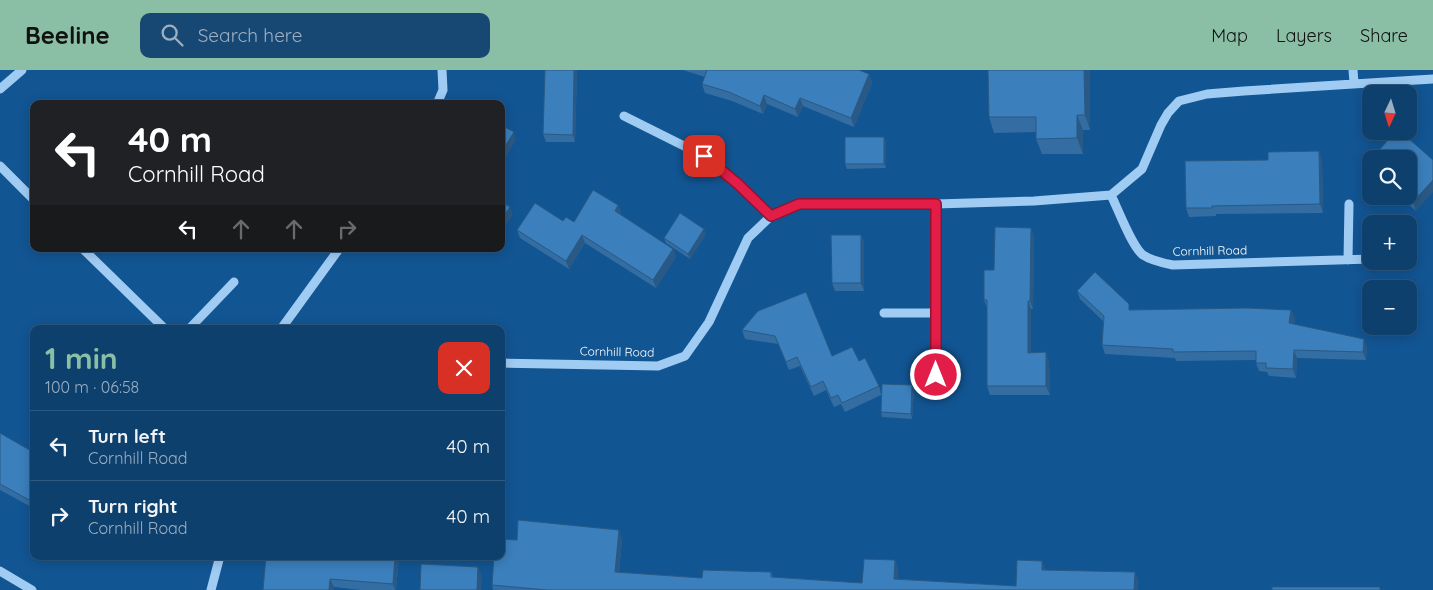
<!DOCTYPE html>
<meta charset="utf-8">
<style>
:root{--surface:#0e406e;--page:#174773;--text:#f1f3f6;--muted:#9bafc2;--line:#2e5981;--accent:#8abfa5}
body{margin:0;font-family:Quicksand,sans-serif;background:var(--page);color:var(--text);height:100vh;display:flex;flex-direction:column;font-size:19px;white-space:nowrap}
*{box-sizing:border-box;margin:0}
p{font-size:16px;color:var(--muted)}
.icon{flex:none;width:28px;height:28px;fill:none;stroke:currentColor;stroke-width:2;stroke-linecap:round;stroke-linejoin:round}
.map{position:relative;flex:1;overflow:hidden}
.drawer{position:absolute;left:30px;top:255px;width:475px;height:235px;display:flex;flex-direction:column;background:var(--surface);border-radius:10px;box-shadow:0 2px 12px #0003,0 0 0 1px var(--line)}
.drawer>*{flex:none}
.banner{position:absolute;left:30px;top:30px;width:475px;height:152px;border-radius:10px;box-shadow:0 2px 12px #0003,0 0 0 1px var(--line);background:#202124;color:#fff;overflow:hidden}
.needle{width:32px;rotate:184deg}
.fabs{position:absolute;left:1362px;top:15px;display:grid;gap:10px}
.fabs a{display:grid;place-items:center;width:55px;height:55px;border-radius:10px;background:var(--surface);box-shadow:0 2px 12px #0003,0 0 0 1px var(--line);font-size:25px}
.pin{position:absolute;display:grid;place-items:center;width:42px;height:42px;color:#fff;margin:-21px;border-radius:10px;box-shadow:0 2px 8px #0006}
.me{position:absolute;width:55px;margin:-28px;rotate:0deg;stroke-linejoin:round;filter:drop-shadow(0 0 4px #0008)}
.turn{display:flex;align-items:center;gap:18px;height:105px;padding:0 15px;font-size:22px}
.turn .icon{width:65px;height:65px;stroke-width:2.5}
.turn b{display:block;font-size:35px;line-height:42px}
.lanes{display:flex;align-items:center;height:48px;padding:0 15px;background:#0003;justify-content:center;gap:25px;direction:ltr}
.lanes .off{opacity:.35}
.round{display:grid;place-items:center;flex:none;width:52px;height:52px;border-radius:10px;background:var(--page)}
.headline{display:flex;align-items:center;justify-content:space-between;height:85px;padding:0 15px}
h1{font-size:30px;font-weight:700;line-height:38px;color:var(--accent)}
ul{padding:0;list-style:none}
li{display:flex;align-items:center;gap:15px;height:70px;padding:0 15px;border-top:1px solid var(--line)}
li div{flex:1}
li b{display:block;font-size:19px}
li em{font-style:normal}
header{display:flex;align-items:center;gap:30px;box-sizing:border-box;height:70px;padding:0 25px;background:var(--accent);color:#111}
header strong{font-size:24px}
nav{display:flex;gap:28px;margin-inline-start:auto;font-size:18px}
.search{width:350px;height:45px;background:var(--page);display:flex;align-items:center;gap:12px;box-sizing:border-box;padding:0 18px;border-radius:10px;color:var(--muted);font-size:19px}
.map>svg:first-child{display:block}
</style>
<header>
<strong>Beeline</strong>
<div class="search"><svg class="icon" aria-label="search" viewBox="0 0 24 24"><circle cx="10" cy="10" r="6"/><path d="M15 15l6 6"/></svg>Search here</div>
<nav><a>Map</a><a>Layers</a><a>Share</a></nav>
</header>
<div class="map">
<svg width="1433" height="520" viewBox="0 0 1433 520">
<rect width="100%" height="100%" fill="#125593"/>
<g fill="none" stroke-linecap="round" stroke-linejoin="round">
<path stroke="#a0ccf3" stroke-width="9" d="M1353 0 1354 13
M0 19 22 0
M437 34 443 20 442 0
M624 46 704 86 739 114 771 146
M0 96 34 130
M1111 125C1118 139 1132 177 1143 185 1152 191 1163 193 1173 195L1371 189
M83 179 165 259
M1348 190 1349 134
M884 243H936
M189 259 234 212
M281 259 339 179
M501 293 658 296 685 286 709 252 748 168 771 146 799 134H936L1034 131 1111 125 1142 99 1161 55 1168 43 1179 31 1207 24 1244 21 1433 9
M936 305V134
M0 501 32 520
M211 520 220 486"/>
</g>
<path fill="#336da2" d="M577 0 575 72H546L543 64Z
M683 0H822L869 4 872 13 854 57 803 36 798 47 767 34 763 44 732 31 705 23 702 14 705 7Z
M988 0H1089L1090 2V60H1083V84H1042L1036 69V62L994 63 989 47Z
M1396 61 1416 141 1399 126H1409Z
M886 71V98L847 99 845 94Z
M1371 89V116L1364 109 1361 101Z
M1322 90 1323 143 1216 144V146L1189 147 1186 138Z
M618 135 621 143 620 144 673 179 676 187 656 218 585 173 569 199 520 168 517 160 563 151 574 152Z
M1031 158 1034 167 1033 239H1031V282L1049 291 1050 325H990L987 316V238L984 230Z
M706 164 690 189 666 173 664 168Z
M861 165 864 173V221H835L832 213Z
M1077 221 1131 240 1295 248 1294 254 1367 277 1366 290 1297 288 1296 308 1269 306 1267 302 1259 301 1256 293V290L1176 291 1175 288 1105 284 1102 275 1103 251 1080 229Z
M758 241 832 286 859 291 879 316 881 324 914 320 912 349 882 347 881 342V325L845 342 841 334 834 337 826 320 814 326 800 296 789 300 778 274 745 269 742 260Z
M0 363 34 384V439L33 438 0 420Z
M622 469 619 502 702 508 771 502 773 507 862 513 895 490 898 499 897 509 1016 516 1046 500 1135 502 1138 511V520H493L492 515 517 470Z
M399 486 396 520H361L334 517 333 520H263Z"/>
<path fill="#295984" d="M574 0H577L575 72 573 65Z
M1084 0H1089L1090 2V60L1085 45Z
M869 4 872 13 854 57 851 48Z
M764 25 767 34 763 44 760 36Z
M800 28 803 36 798 47 795 39Z
M1077 45 1083 60V84L1077 68Z
M514 62 516 70 501 95V83Z
M884 67 886 71V98L884 94Z
M1319 81 1322 90 1323 143 1320 134Z
M1433 110V122L1416 141 1413 132Z
M618 135 621 143 617 149 615 141Z
M510 137 513 144 501 163V151Z
M1031 158 1034 167 1033 239 1030 231Z
M704 159 706 164 690 189 688 184Z
M582 165 585 173 569 199 566 191Z
M861 165 864 173V221L861 213Z
M673 179 676 187 656 218 653 210Z
M1028 231 1031 239V291L1028 283Z
M1291 240 1295 248 1292 261 1289 253Z
M1364 269 1367 277 1366 290 1363 282Z
M1294 280 1297 288 1296 308 1293 299Z
M1046 282 1049 291 1050 325 1046 316Z
M912 315 914 320 912 349 911 344Z
M33 382 34 384V393L29 388Z
M619 460 622 469 618 510 615 502Z
M395 486H399L396 520H395L393 514Z
M895 490 898 499 897 517 894 509Z
M1042 491 1046 500H1042Z
M478 497 482 506 481 520H477Z
M1135 502 1138 511V520H1134Z
M330 509 334 517 333 520H329Z"/>
<path fill="#3b7fbc" stroke="#295984" d="M545 0H574L573 65 543 64Z
M707 0H859L869 4 851 48 800 28 795 39 764 25 760 36 729 22 702 14Z
M988 0H1084L1085 45H1077V68L1036 69V47H989Z
M501 55 514 62 501 83Z
M1396 61H1400L1433 90V110L1413 132 1406 126H1409V89H1371Z
M845 67H884V94H845Z
M1319 81 1320 134 1212 136V138H1186L1185 91 1268 90V82Z
M1371 89V110L1361 101Z
M593 120 618 135 615 141 673 179 653 210 582 165 566 191 517 160 535 133 563 151 566 147 574 152Z
M501 131 510 137 501 151Z
M680 143 704 159 688 184 664 168Z
M995 157 1031 158 1030 231H1028V283L1046 282V316H987V230H984V200H994Z
M831 165H861V213H832Z
M1095 202 1129 234V240L1247 238 1291 240 1289 253 1364 269 1363 282 1294 280 1293 299 1266 298V293H1256V281L1173 282V279L1102 275 1104 246 1077 221Z
M806 222 832 286 852 277 859 291 865 288 879 316 842 333 838 325 831 328 823 311 811 317 797 287 786 292 775 266 742 260 758 241Z
M882 314 912 315 911 344 881 342Z
M0 363 33 382 29 388 34 391V435L32 434 33 432 0 414Z
M518 450 619 460 615 502 702 508 703 500 771 502V507L862 513 864 489 895 490 894 509 1016 516 1017 490 1042 491V500L1135 502 1134 520H547L492 515 494 486H501V469L517 470Z
M266 486H395L393 514 330 509 329 520H263Z
M421 494 478 497 477 520H420Z
M1272 517H1380V520H1272Z"/>
<g fill="none" stroke-linecap="round" stroke-linejoin="round">
<g stroke="#92132f" stroke-width="12">
<path id="route" d="M704 86 738 114 771 146 799 134H936V305"/>
</g>
<use href="#route" stroke="#e11d48" stroke-width="9"/>
</g>
<g text-anchor="middle" stroke-width="5" stroke-linejoin="round" paint-order="stroke">
<g font-size="12" fill="#fff" stroke="#125593">
<text transform="translate(1210 181) rotate(-1)" y="4">Cornhill Road</text>
<text transform="translate(617 282) rotate(1)" y="4">Cornhill Road</text>
</g>
</g>
</svg>
<div class="fabs">
<a><svg class="needle" viewBox="-14 -14 28 28"><path d="M0-13l5 13h-10z" fill="#e53935"/><path d="M0 13l5-13h-10z" fill="#9bafc2"/></svg></a>
<a><svg class="icon" aria-label="search" viewBox="0 0 24 24"><circle cx="10" cy="10" r="6"/><path d="M15 15l6 6"/></svg></a>
<a>+</a>
<a>−</a>
</div>
<div class="pin" style="left:704px;top:86px;background:#d93025"><svg class="icon" aria-label="arrive" viewBox="0 0 24 24"><path d="M6 21V4h12l-3 4 3 4H6"/></svg></div>
<svg class="me" style="left:936px;top:305px" viewBox="-20 -20 40 40"><circle r="17" fill="#e11d48" stroke="#fff" stroke-width="3"/><path d="M0-11L8 9 0 5-8 9z" fill="#fff"/></svg>
<div class="banner">
<div class="turn"><svg class="icon" aria-label="left" viewBox="0 0 24 24"><path d="M17 20v-9H6M10 6l-5 5 5 5"/></svg><div><b>40 m</b>Cornhill Road</div></div>
<div class="lanes"><svg class="icon" aria-label="left" viewBox="0 0 24 24"><path d="M17 20v-9H6M10 6l-5 5 5 5"/></svg><svg class="icon off" aria-label="ahead" viewBox="0 0 24 24"><path d="M12 20V5M6 11l6-6 6 6"/></svg><svg class="icon off" aria-label="ahead" viewBox="0 0 24 24"><path d="M12 20V5M6 11l6-6 6 6"/></svg><svg class="icon off" aria-label="right" viewBox="0 0 24 24"><path d="M7 20v-9h11M14 6l5 5-5 5"/></svg></div>
</div>
<section class="drawer">
<div class="headline"><div><h1>1 min</h1><p>100 m · 06:58</p></div><a class="round" style="background:#d93025;color:#fff"><svg class="icon" aria-label="close" viewBox="0 0 24 24"><path d="M6 6l12 12M18 6L6 18"/></svg></a></div>
<ul>
<li><svg class="icon" aria-label="left" viewBox="0 0 24 24"><path d="M17 20v-9H6M10 6l-5 5 5 5"/></svg><div><b>Turn left</b><p>Cornhill Road</p></div><em>40 m</em></li>
<li><svg class="icon" aria-label="right" viewBox="0 0 24 24"><path d="M7 20v-9h11M14 6l5 5-5 5"/></svg><div><b>Turn right</b><p>Cornhill Road</p></div><em>40 m</em></li>
</ul>
</section>
</div>
